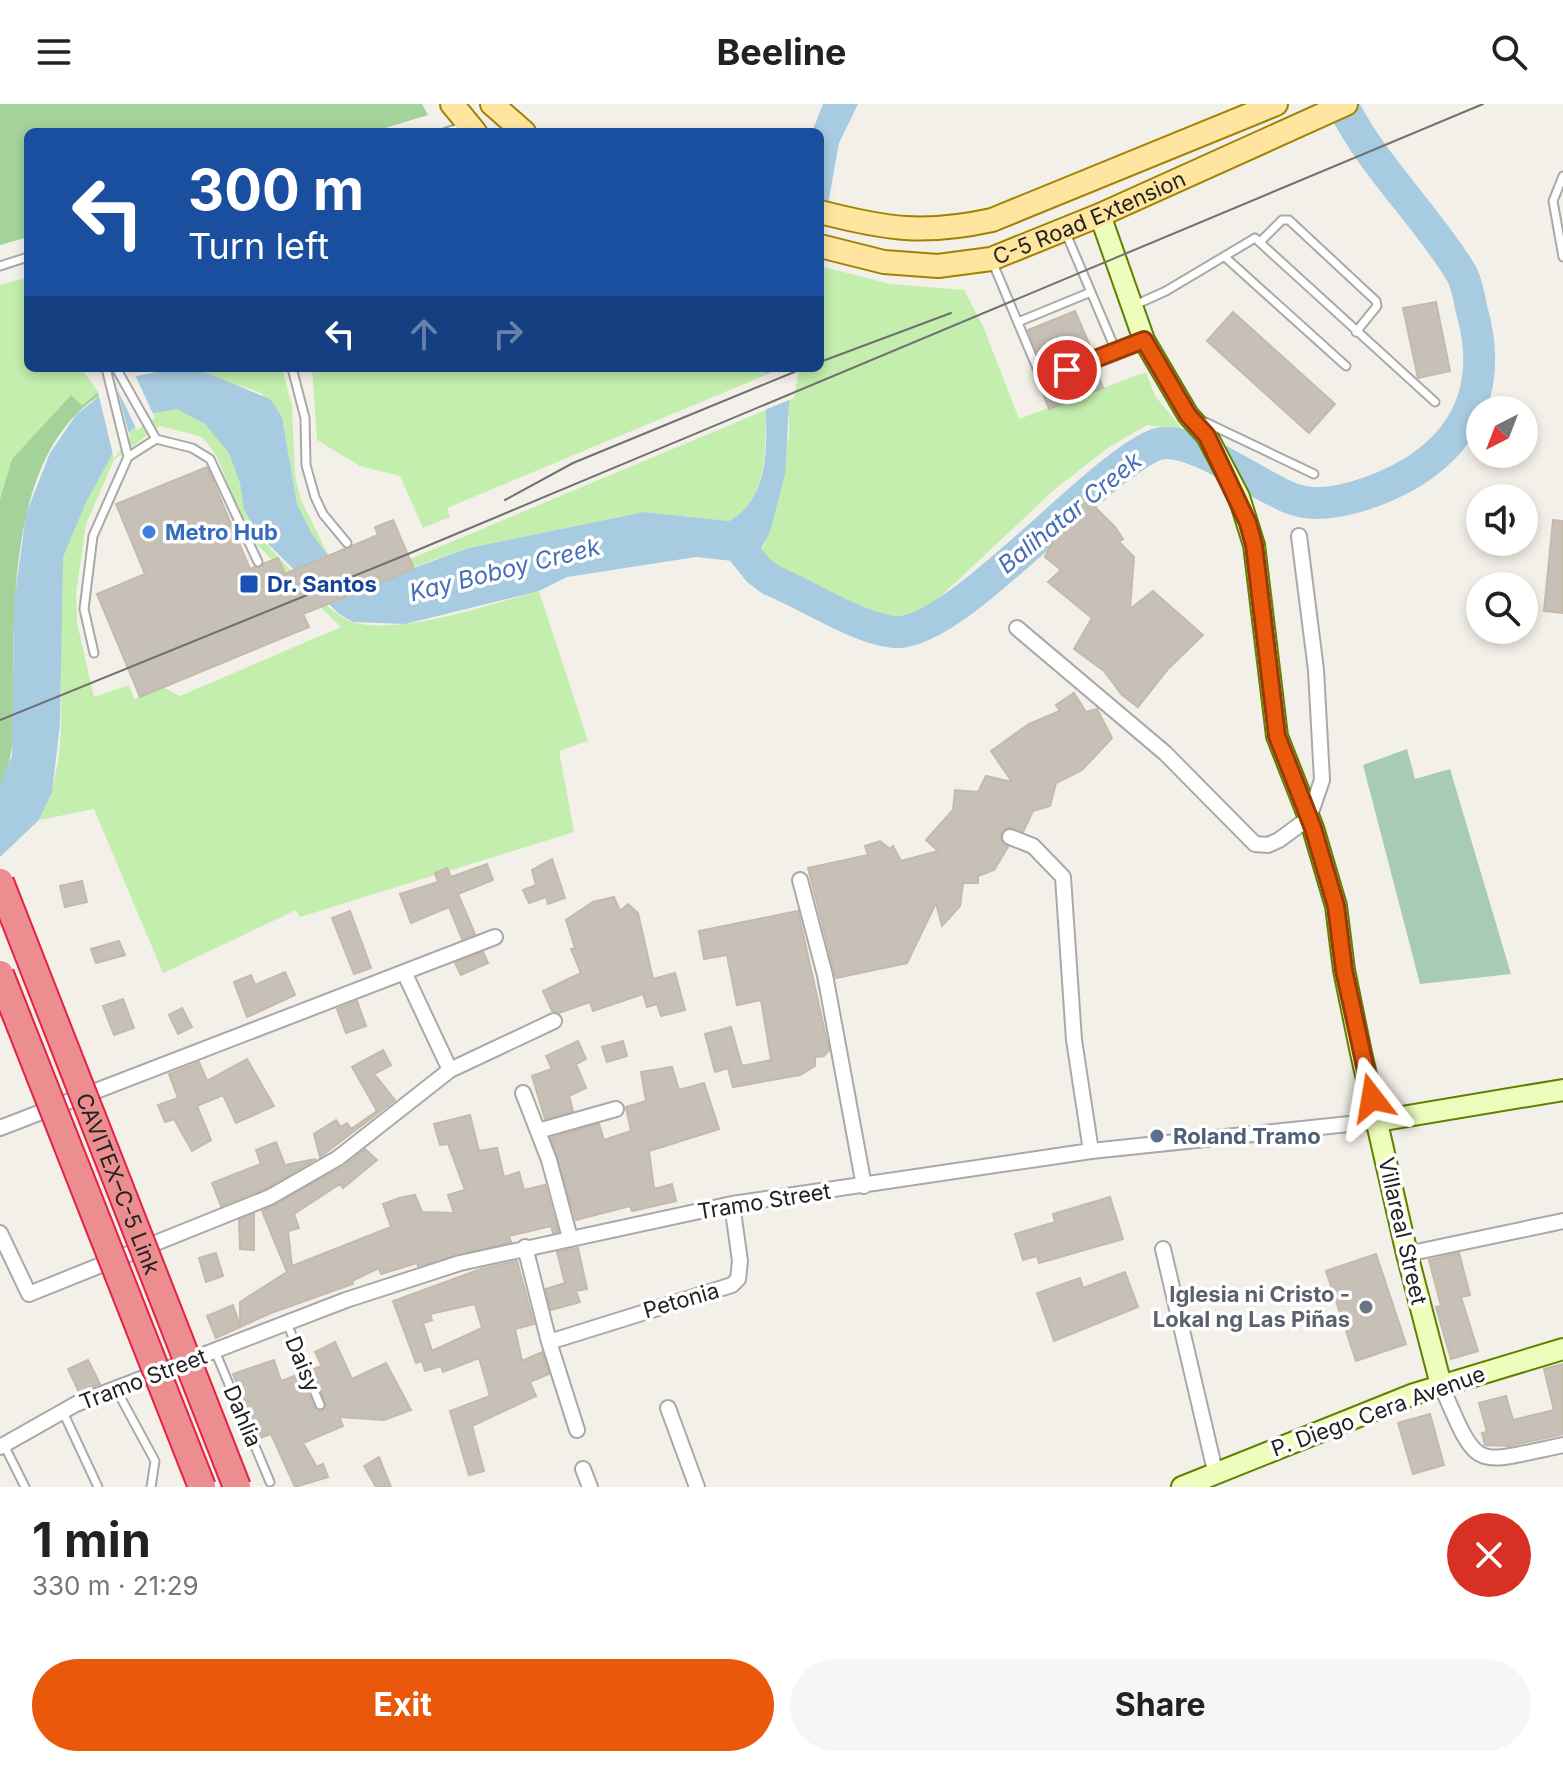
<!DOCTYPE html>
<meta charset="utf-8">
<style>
:root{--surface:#fff;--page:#f6f6f6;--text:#222;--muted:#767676;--accent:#ea580c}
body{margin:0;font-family:Inter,sans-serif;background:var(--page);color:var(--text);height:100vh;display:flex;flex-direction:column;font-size:30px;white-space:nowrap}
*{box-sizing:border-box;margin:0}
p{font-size:26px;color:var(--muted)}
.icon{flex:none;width:44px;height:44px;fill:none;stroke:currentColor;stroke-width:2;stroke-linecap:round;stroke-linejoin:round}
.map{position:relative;height:1383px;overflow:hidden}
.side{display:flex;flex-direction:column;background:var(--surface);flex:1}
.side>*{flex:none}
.top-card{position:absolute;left:24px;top:24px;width:800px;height:244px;border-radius:12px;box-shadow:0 4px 12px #0003;background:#1a4fa0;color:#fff;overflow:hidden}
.needle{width:52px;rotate:222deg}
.buttons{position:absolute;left:1466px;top:292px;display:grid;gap:16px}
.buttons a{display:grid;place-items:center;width:72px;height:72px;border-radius:50%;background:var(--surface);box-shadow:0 4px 12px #0003;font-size:40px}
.pin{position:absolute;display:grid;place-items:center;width:68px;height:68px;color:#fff;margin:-34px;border:4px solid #fff;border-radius:50%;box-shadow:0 2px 8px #0007}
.me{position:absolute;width:88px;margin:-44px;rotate:346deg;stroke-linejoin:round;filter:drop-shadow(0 0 6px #0008)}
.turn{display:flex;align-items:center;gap:28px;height:168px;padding:0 32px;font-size:36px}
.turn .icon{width:104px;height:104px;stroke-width:2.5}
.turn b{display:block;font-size:56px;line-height:68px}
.lanes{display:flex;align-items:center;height:76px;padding:0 32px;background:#0003;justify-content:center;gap:40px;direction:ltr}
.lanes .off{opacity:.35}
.round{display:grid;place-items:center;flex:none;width:84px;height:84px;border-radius:42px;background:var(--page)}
.headline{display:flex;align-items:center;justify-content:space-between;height:136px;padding:0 32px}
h1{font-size:48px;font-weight:700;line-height:60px}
.button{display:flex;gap:16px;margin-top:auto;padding:16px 32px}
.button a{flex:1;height:92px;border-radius:48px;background:var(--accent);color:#fff;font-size:32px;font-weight:700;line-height:92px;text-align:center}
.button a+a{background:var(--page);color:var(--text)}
header{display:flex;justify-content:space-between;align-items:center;height:104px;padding:0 32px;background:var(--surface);font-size:36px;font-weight:700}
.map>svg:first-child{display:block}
</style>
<header><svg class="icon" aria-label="menu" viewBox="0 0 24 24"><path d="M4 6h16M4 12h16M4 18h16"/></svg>Beeline<svg class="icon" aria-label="search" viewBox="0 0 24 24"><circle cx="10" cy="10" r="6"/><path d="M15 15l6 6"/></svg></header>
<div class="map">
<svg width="1563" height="1383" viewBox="0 0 1563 1383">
<rect width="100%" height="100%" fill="#f2f0e8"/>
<path fill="#c3eead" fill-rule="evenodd" d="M820 162 890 180 964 186 983 222 1019 315 1146 268 1155 292 1183 326 1147 321 1109 343 1055 385 922 510C910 514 898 517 885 514 848 505 785 475 759 448L765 439 789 331V301L795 264H820Z
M28 173V264H81L98 288 81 301 70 292 12 355 0 395V181Z
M187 264H282L292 302 295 371 301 396 330 454 312 430 297 400 282 313 261 289Z
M312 264H766V271L447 404 450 413 423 424 400 372 360 362 317 336Z
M177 305C208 315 235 347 240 379 244 396 244 411 254 426 273 447 328 511 353 518 401 532 491 500 539 487L588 637 559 647 574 728 300 813 296 806 163 869 94 705 39 716C79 644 51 543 61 463 65 428 89 393 105 363 121 334 142 307 177 305ZM160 322 199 332 206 337 217 353 250 434 341 523 180 592 163 583 134 595 129 581 94 593 77 519 76 489 86 420 114 356Z
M766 306C765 345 769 395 729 417L644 408 469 444 413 463 410 455Z"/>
<path fill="#a3d39b" d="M0 0H422L428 11 372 28H28V133L0 141Z
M98 288 99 292C14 346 14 485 13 573 13 609 18 648 0 681V395L12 355 71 291 82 301Z"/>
<path fill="#a8ccb3" d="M1407 645 1415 675 1450 665 1511 870 1420 880 1363 661Z"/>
<path fill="#a7cbe1" d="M823 0H858L839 39 820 144V28H812Z
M175 264 207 269 270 295 282 313 297 400 312 430 330 454 391 472 469 444 644 408 729 417C781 388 762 313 766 264H795L789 301 785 370 770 428 759 448 733 457 696 453 567 473 539 487 405 520 353 518 339 510 254 426 244 405 240 379 229 349 205 320 177 305 155 309 136 322 119 338 86 398 63 453 60 620 52 688 39 716 0 753V681L12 651 14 499 26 410 50 349 76 311 107 286 137 272Z"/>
<path fill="#f2f0e8" d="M782 264H799L794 294 762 307V272Z
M135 271 155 314 137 326 117 285 130 333 114 355 98 288Z"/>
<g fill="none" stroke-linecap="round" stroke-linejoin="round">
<path stroke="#a7cbe1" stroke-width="32" d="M733 435 758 466 771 476C808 491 855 523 893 528 953 535 1091 368 1155 341 1188 328 1259 383 1293 395 1328 408 1383 386 1413 368 1472 331 1491 275 1472 207 1469 194 1467 178 1460 167 1424 109 1372 61 1342 0"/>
</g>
<path fill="#c7c0b7" stroke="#c5baa9" stroke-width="2" fill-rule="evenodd" d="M1436 198 1450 267 1418 274 1403 204Z
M1075 207 1093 249 1046 268 1028 226Z
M1233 208 1335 300 1309 329 1207 237Z
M1095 262 1103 284 1049 305 1040 282Z
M207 363 250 465 278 454 285 470 378 431 375 423 393 416 414 465 303 510 309 523 140 593 97 490 145 470 116 400Z
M1086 394 1115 423 1123 435 1119 438 1134 453 1130 505 1153 487 1203 531 1168 565 1138 603 1122 591 1104 567 1074 545 1092 514 1048 478 1061 466 1045 453 1062 418 1071 415Z
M1553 416 1563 417V509L1544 507Z
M1074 589 1086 608 1097 605 1112 634 1082 666 1056 679 1050 702 1033 707 1023 728 1009 723 1003 726 1000 735 1008 743 994 766 978 772V779H963L960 802 942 822 936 799 907 859 836 874 808 764 868 751 865 742 880 737 890 745 893 742 901 757 938 747 926 736 953 706 955 686 978 688 986 672 1012 678 991 647 1029 620 1060 607 1056 601Z
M552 755 565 794 548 800 546 793 529 799 523 786 536 781 532 766Z
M487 760 493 776 458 790 475 830 462 835 449 803 411 819 400 790 438 778 435 769 447 764 451 773Z
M82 777 87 798 65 803 60 782Z
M614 793 620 807 628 800 638 809 653 875 675 869 685 906 661 912 657 900 647 903 643 890 593 907 590 898 559 909 552 907 543 887 581 869 571 845 575 844 566 816 593 798Z
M350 807 371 864 354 870 332 814Z
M798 807 829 946 824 952 815 953V962L800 971 733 983 728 964 715 968 705 930 731 923 742 962 771 956 761 896 737 901 727 851 704 855 699 827Z
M119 837 125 851 96 859 91 845Z
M483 848 488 859 461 871 455 859Z
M285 868 295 891 247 913 234 878 251 871 255 881Z
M123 895 134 924 114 931 103 902Z
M357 897 366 922 346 929 337 905Z
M182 904 192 923 178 930 169 911Z
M578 937 586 955 576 960 586 984 569 992 573 1007 545 1015 532 972 552 965 546 952Z
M623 937 627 952 607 958 602 943Z
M383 946 391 961 374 970 395 996 320 1053 314 1030 336 1016 341 1023 347 1019 351 1025 377 1007 352 963Z
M247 955 274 1002 236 1019 223 991 197 1002 211 1036 192 1047 174 1015 165 1018 158 1001 178 994 169 970 199 958 207 977Z
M672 963 679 986 704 979 719 1025 649 1047 654 1085 672 1080 676 1097 632 1107 630 1102 576 1116 551 1034 599 1020 604 1036 631 1027 626 1003 646 997 641 968Z
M470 1011 479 1047 497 1044 504 1073 519 1068 524 1086 545 1081 558 1128 553 1129 551 1122 509 1132 511 1138 418 1162 417 1159 381 1170 379 1164 352 1177 353 1180 271 1209 216 1234 207 1212 233 1201 240 1222V1198L287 1168 262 1107 343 1063 365 1045 377 1056 343 1084 340 1080 294 1110 299 1124 288 1127 292 1162 391 1123 383 1100 399 1094 415 1091 422 1108 454 1109 448 1091 465 1086 448 1040 440 1041 434 1020Z
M276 1038 285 1061 316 1055 266 1084 221 1102 212 1079 261 1060 256 1046Z
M1110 1093 1123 1135 1039 1159 1037 1152 1023 1156 1015 1130 1055 1118 1053 1110Z
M254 1110V1146L240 1145 239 1116Z
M578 1144 587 1185 576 1187 580 1198 551 1206 546 1185 565 1179 557 1148Z
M216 1149 223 1172 206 1178 199 1154Z
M1459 1149 1470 1191 1461 1193 1478 1247 1451 1255 1436 1203 1441 1202 1429 1156Z
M1376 1150 1406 1240 1356 1257 1326 1167Z
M517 1157 534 1220 515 1225 522 1257 542 1248 549 1270 530 1278 536 1292 472 1322 484 1367 469 1371 450 1307 490 1292 479 1254 443 1268 441 1262 425 1267 422 1257 416 1259 393 1197 481 1165ZM475 1200 482 1224 432 1247 423 1219 432 1216 430 1210Z
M1125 1168 1138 1203 1054 1237 1037 1189 1080 1174 1083 1184Z
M335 1238 352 1275 386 1259 411 1306 384 1316 339 1313 343 1322 303 1339 317 1363 323 1360 328 1373 295 1383 271 1330 260 1334 233 1270 274 1256 281 1277 300 1270 314 1303 322 1307 326 1301 313 1265 322 1262 315 1248Z
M88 1256 100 1280 79 1288 68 1265Z
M1563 1260V1330L1509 1342 1485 1341 1482 1329 1487 1328 1479 1299 1506 1292 1513 1316 1554 1306 1544 1265Z
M1430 1310 1444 1361 1413 1370 1398 1319Z
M379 1353 386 1371 391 1383H376L364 1362Z"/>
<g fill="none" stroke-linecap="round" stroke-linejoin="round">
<g stroke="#a9a9a9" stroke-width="11">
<path id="lane" d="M446 28 466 22
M1563 72 1553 97 1563 153
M1065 127 1116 247
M1261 137 1282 116H1289L1376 197 1377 202 1356 228
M1225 153 1346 262
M992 157 1042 276 1142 237
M0 162 28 153
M1135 201 1166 187 1255 134 1435 298
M1018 218 1091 188
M106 264 128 353
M116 264 156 335
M292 264 305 314 306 361 315 393 323 410 347 439
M1205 318 1314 370
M94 549 84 505 93 432 128 353 156 335 192 344 210 355 258 458
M287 1219 320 1301
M215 1247 270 1378
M116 1285 155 1357 151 1383
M63 1308 98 1383
M4 1341 25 1383"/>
</g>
<g stroke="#a9a9a9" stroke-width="18">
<path id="street" d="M1017 524 1165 649 1255 740 1268 741 1279 736 1309 714 1322 676 1316 566 1299 432
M1010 733 1033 742 1063 773 1074 936 1091 1047
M800 776 825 871 864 1082
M404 868 450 966
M523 989 549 1056 570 1134
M0 1024 495 833
M538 1027 616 1005
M0 1129 29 1190 270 1093 338 1054 450 966 554 917
M525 1143 549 1238 577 1326
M1163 1145 1215 1367
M1407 1150 1563 1117
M549 1238 732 1181 738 1175 740 1157 732 1100
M1441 1281C1479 1369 1472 1360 1563 1341
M668 1304 697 1383
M0 1343 76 1300 346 1196 460 1159 732 1100 1091 1047 1378 1017
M583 1365 590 1383"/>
</g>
<g stroke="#5f8100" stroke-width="24">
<path id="secondary" d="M1100 111 1144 236 1188 311 1207 332 1239 393 1254 441 1277 632 1313 724 1336 802 1344 866 1361 949 1407 1150 1441 1281
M1378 1017 1563 986
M1182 1383 1414 1290 1563 1245"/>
</g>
<g stroke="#9f8300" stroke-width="26">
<g id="primary">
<path d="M452 0 475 28"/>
<path d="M492 0 524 28"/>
<path d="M820 108C886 125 924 131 992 116L1276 0"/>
<path id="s1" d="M820 142 884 158 938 162 991 155 1100 111 1346 0"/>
</g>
</g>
<use href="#lane" stroke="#fff" stroke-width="7"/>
<use href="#street" stroke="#fff" stroke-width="14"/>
<use href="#secondary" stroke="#effdbc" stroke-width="20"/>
<use href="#primary" stroke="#ffe5a0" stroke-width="22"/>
<path stroke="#707070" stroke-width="2" d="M820 258 951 209
M505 396 573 359 804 264
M0 616 408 450 1483 0"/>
<g stroke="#e42146" stroke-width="30" stroke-linecap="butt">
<g id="highway-bridge">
<path id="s2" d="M0 778 237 1383"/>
<path d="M0 870 202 1383"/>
</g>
</g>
<use href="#highway-bridge" stroke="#ec8e90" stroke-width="26"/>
</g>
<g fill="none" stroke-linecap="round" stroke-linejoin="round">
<g stroke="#983908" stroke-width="20">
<path id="route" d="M1067 266 1144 236 1188 311 1207 332 1248 419 1254 441 1277 632 1313 724 1336 802 1344 866 1372 994"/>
</g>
<use href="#route" stroke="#ea580c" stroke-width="14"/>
</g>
<circle fill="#3f7fe0" stroke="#fff" stroke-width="3" cx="149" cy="428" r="8"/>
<rect fill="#1a4fb4" stroke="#fff" stroke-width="3" x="239" y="470" width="20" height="20" rx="4"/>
<circle fill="#5c6f8a" stroke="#fff" stroke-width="3" cx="1157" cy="1032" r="8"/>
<circle fill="#6b7280" stroke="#fff" stroke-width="3" cx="1366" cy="1203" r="8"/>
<g text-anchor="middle" stroke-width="7" stroke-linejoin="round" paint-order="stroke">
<g font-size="22" fill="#222" stroke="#fff">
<text dy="8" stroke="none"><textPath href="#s1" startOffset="280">C-5 Road Extension</textPath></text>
<text dy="8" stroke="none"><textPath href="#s2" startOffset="324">CAVITEX–C-5 Link</textPath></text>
<text transform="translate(764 1097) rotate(-9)" y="8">Tramo Street</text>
<text transform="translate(1403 1127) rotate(77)" y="8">Villareal Street</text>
<text transform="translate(681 1196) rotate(-16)" y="8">Petonia</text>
<text transform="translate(303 1260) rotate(68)" y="8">Daisy</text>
<text transform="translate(143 1275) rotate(-21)" y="8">Tramo Street</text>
<text transform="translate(1378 1307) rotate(-20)" y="8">P. Diego Cera Avenue</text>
<text transform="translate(243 1312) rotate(67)" y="8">Dahlia</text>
</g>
<g font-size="22" font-weight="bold" fill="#366cbe" stroke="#fff" text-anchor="start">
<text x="165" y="436">Metro Hub</text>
</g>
<g font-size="22" font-weight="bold" fill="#164399" stroke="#fff" text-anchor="start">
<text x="267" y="488">Dr. Santos</text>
</g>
<g font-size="22" font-weight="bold" fill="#4e5e75" stroke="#fff" text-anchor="start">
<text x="1173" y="1040">Roland Tramo</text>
</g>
<g font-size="22" font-weight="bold" fill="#5b616d" stroke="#fff" text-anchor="end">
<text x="1350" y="1198">Iglesia ni Cristo -<tspan x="1350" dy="25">Lokal ng Las Piñas</tspan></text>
</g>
<g font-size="24" font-style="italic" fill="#486eb8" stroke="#fff">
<text transform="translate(1070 409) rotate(-39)" y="8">Balihatar Creek</text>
<text transform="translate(505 466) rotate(-14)" y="8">Kay Boboy Creek</text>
</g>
</g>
</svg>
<div class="buttons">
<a><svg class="needle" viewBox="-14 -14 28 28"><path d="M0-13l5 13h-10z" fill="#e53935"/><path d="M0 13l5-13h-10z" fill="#767676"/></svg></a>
<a><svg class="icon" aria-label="sound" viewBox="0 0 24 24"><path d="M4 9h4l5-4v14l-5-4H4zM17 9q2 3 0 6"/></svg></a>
<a><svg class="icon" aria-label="search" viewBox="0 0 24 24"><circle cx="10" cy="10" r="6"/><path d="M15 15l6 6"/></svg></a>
</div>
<div class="pin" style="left:1067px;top:266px;background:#d93025"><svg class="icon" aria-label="arrive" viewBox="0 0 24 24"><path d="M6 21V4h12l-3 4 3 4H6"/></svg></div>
<svg class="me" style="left:1372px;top:994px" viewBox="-20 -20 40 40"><path d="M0-17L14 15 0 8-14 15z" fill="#ea580c" stroke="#fff" stroke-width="4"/></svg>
<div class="top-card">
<div class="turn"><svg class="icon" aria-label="left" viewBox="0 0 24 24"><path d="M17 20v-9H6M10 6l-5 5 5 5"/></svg><div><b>300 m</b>Turn left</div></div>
<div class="lanes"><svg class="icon" aria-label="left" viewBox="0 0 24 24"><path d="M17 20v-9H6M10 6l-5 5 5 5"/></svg><svg class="icon off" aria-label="ahead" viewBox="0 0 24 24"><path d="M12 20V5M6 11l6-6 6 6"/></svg><svg class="icon off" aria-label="right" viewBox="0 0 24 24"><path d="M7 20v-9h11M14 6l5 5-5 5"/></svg></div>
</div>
</div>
<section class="side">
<div class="headline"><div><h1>1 min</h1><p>330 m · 21:29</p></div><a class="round" style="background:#d93025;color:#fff"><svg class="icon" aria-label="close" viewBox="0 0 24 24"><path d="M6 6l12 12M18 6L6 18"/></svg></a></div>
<div class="button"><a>Exit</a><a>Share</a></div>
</section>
